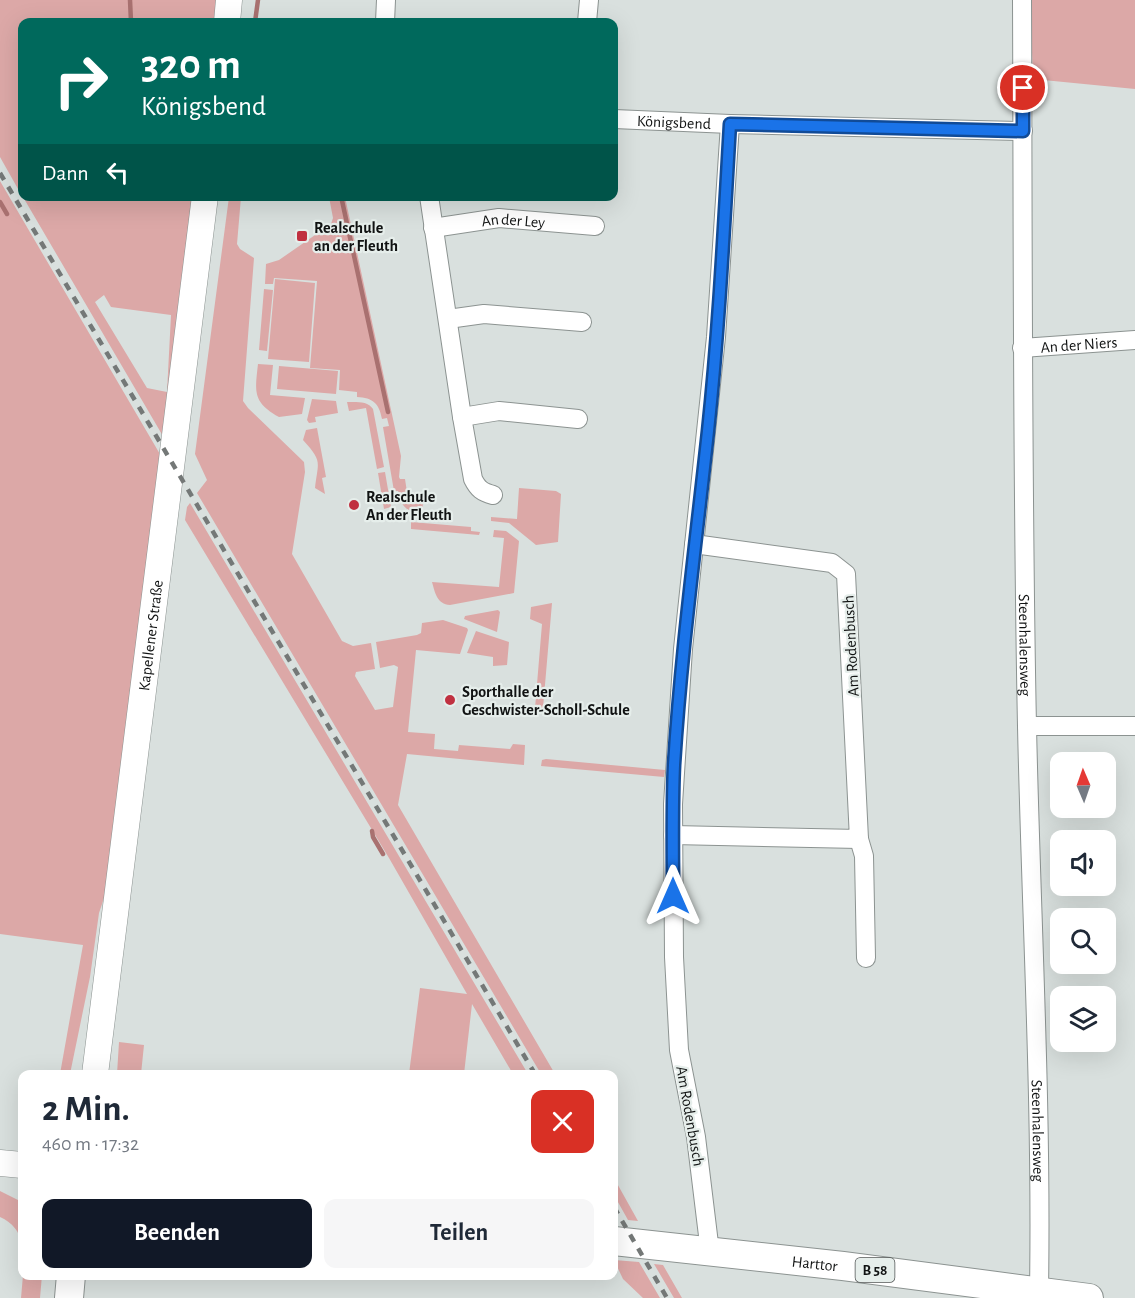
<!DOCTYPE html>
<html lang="de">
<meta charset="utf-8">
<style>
:root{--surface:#fff;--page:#f6f6f7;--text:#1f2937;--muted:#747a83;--accent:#111827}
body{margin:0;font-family:"Alegreya Sans",sans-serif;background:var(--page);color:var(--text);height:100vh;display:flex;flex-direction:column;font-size:22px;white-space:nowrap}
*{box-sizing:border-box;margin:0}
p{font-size:20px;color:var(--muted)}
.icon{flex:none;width:33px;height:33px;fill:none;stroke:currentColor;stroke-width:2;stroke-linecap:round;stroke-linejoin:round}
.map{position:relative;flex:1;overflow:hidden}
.drawer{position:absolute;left:18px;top:1070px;width:600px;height:210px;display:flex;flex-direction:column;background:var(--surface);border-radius:12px;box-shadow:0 6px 24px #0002}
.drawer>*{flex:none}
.top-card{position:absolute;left:18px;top:18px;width:600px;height:183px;border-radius:12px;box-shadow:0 6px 24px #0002;background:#00695c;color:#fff;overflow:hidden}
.needle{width:39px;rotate:358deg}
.controls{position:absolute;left:1050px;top:752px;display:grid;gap:12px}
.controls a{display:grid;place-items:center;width:66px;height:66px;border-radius:12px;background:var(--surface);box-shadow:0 6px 24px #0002;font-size:30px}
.pin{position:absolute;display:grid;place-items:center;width:51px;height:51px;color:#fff;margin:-26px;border:3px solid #fff;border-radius:50%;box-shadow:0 2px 6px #0007}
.me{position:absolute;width:66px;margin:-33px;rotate:0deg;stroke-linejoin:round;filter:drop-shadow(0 0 4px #0008)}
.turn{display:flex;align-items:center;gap:21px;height:126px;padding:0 24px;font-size:27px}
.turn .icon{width:78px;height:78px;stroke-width:2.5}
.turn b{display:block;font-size:42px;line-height:51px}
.then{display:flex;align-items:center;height:57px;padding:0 24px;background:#0003;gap:12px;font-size:22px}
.round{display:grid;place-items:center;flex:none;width:63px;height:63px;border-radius:12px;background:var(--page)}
.summary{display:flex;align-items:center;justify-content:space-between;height:102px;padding:0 24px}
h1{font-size:36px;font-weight:600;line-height:45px}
.button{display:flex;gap:12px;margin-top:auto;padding:12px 24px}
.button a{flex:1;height:69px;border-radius:12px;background:var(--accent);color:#fff;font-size:24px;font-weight:600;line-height:69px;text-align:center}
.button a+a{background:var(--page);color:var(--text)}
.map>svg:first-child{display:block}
</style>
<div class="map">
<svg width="1135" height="1298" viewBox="0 0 1135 1298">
<rect width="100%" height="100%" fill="#d9e0de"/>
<path fill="#dca8a7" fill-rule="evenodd" d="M0 0H220L218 22H22V196L0 157Z
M1030 0H1135V89L1033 79Z
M0 181 164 461 111 877 99 913 90 977 70 1074H60L83 945 0 934Z
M23 197H197L167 443ZM104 295 111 307 171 315 167 392 147 388 95 302Z
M229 197H241L237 244 240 249 254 258 243 401 248 408 304 462 305 472 292 554 342 641 353 646 371 643 375 669 356 672 355 676 375 710 393 707 398 667 394 665 380 668 376 642 417 635 421 633 422 623 443 620 467 628 468 630 460 654 416 650 408 732 435 734 434 749 458 751 459 745 510 749 513 744 525 745 524 765 407 754 398 805 555 1074H541L197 493 207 480 195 454Z
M329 197H345L401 456 399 477 400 479H405L407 492 424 493 422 513C406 512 401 506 398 491H394L383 427 389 426 387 418 382 419C379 403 373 398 357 397V392L339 390 340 370 310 368 317 281 274 278 273 284H265L266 264 279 260 331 224 333 218Z
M275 279 315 283 309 362 268 359Z
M264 289 273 290 267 351 259 350Z
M258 364 273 365 270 395 305 398 302 414 279 417C252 402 255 391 258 364Z
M279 366 338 371 336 394 277 389Z
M312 399 336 401 338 413 315 417 316 422 309 423 307 420Z
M347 402C357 402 368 401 373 409L384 467 377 469 366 408 349 411Z
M317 428 326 477 322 478 325 494 315 488C318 461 323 462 303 440L306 430Z
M385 472 391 507 384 509 378 473Z
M519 488 556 491 561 494 558 542 536 545 509 523 491 521V517L517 519Z
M190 503 528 1074H513L472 1004 464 1074H409L420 988 467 994 389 858 185 520 187 507Z
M411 522 471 527V531L480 532 479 535 411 529Z
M494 530 506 531 519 541 514 593 450 605C437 604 435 593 432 582L499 587 504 538 493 537Z
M552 603 543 708 542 710H537L535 708 542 624 530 619 531 607Z
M498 610 500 612 497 632 464 619 465 616Z
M476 631 509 642 507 665 493 666V657L467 653Z
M546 759 665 770 664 777 541 766 542 760Z
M119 1042 144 1045 141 1074H117Z
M614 1178 638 1221 628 1220 614 1195Z
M0 1191 22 1202V1244C19 1231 13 1223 0 1217Z
M614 1260 639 1262 660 1298H643L623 1279Z
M654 1264 663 1265 682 1298H674Z
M23 1275H42L40 1298H21Z"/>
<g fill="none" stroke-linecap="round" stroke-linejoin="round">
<path stroke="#a97170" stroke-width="4.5" d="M130 0 131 22
M255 22 258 0
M341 196 388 412
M0 202 7 214
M372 831 373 837 383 854"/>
<g stroke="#8c9391" stroke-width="20">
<g id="minor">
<path id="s1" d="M1022 0C1023 242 1022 484 1027 726 1031 914 1042 1102 1039 1290"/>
<path d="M385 22 386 0"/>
<path d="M587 22 589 0"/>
<path id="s2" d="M614 119 730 124 1023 131"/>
<path d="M429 196 462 417 473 479C478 489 482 492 493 495"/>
<path id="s3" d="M433 228 499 218 595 226"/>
<path d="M448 319 484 314 582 322"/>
<path id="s4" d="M1022 348 1135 340"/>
<path d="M462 417 499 411 578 419"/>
<path d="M1027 726H1135"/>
<path d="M673 835 859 839 846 574 832 563 694 544"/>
<path d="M859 839 864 856 866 958"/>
<path d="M710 1252 696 1137 679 1050 674 957 673 804 683 649 716 337 730 124"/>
</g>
</g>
<g stroke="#8c9391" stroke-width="27">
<g id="secondary">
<path d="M227 22 229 0"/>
<path id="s5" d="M95 1074 205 196"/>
<path d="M0 1163 22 1165"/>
</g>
</g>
<g stroke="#8c9391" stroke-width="30">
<g id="primary">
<path id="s6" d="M614 1241 843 1266 1089 1298"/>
<path d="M69 1298 71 1275"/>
</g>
</g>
<use href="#minor" stroke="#fff" stroke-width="18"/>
<use href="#secondary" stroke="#fff" stroke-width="26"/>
<use href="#primary" stroke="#fff" stroke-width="28"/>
<path stroke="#747877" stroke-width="4.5" stroke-dasharray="8 8" stroke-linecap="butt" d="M0 173 535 1074
M614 1207 667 1298"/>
</g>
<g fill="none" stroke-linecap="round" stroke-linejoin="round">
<g stroke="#114b97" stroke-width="15">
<path id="route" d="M673 896C673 852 672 808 674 765 681 653 696 542 708 431 719 329 724 226 730 124L1023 131V88"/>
</g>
<use href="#route" stroke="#1a73e8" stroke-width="10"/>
</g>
<g fill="#c03040" stroke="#e6eeeb" stroke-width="2">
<rect x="296" y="230" width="12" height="12" rx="3"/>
<circle cx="354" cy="505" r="6"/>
<circle cx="450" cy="700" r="6"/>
</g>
<g text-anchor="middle" stroke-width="4.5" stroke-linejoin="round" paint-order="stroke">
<rect fill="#e6eeeb" stroke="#515554" stroke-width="1.5" x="855.5" y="1258" width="39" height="24" rx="4.5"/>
<g font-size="15" font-weight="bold" fill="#111313">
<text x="875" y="1275">B 58</text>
</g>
<g font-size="16" fill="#111313" stroke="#e6eeeb">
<text dy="6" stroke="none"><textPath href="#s2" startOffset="60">Königsbend</textPath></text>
<text dy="6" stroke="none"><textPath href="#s3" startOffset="81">An der Ley</textPath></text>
<text dy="6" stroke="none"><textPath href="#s4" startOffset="57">An der Niers</textPath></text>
<text dy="6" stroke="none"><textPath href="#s5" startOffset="442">Kapellener Straße</textPath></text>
<text dy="6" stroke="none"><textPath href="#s1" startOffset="645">Steenhalensweg</textPath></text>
<text transform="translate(850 646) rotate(-93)" y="6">Am Rodenbusch</text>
<text transform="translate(691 1116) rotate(80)" y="6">Am Rodenbusch</text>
<text dy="6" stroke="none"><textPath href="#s1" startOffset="1131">Steenhalensweg</textPath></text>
<text dy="6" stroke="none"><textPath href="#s6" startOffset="202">Harttor</textPath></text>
</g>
<g font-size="16" font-weight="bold" fill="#111313" stroke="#e6eeeb" text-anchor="start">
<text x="314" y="233">Realschule<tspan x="314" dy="18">an der Fleuth</tspan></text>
<text x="366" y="502">Realschule<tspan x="366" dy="18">An der Fleuth</tspan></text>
<text x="462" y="697">Sporthalle der<tspan x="462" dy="18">Geschwister-Scholl-Schule</tspan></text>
</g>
</g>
</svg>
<div class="controls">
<a><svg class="needle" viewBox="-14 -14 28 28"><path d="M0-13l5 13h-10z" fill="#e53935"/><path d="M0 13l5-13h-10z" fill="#747a83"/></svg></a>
<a><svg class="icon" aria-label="sound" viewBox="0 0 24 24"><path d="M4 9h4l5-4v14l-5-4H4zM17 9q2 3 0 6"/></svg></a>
<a><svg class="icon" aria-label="search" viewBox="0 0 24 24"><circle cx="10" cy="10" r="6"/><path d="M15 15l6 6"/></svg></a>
<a><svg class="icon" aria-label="layers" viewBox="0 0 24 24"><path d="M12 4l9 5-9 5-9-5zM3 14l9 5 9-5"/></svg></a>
</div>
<div class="pin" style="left:1023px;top:88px;background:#d93025"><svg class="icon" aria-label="arrive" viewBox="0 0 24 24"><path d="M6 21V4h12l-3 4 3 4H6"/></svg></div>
<svg class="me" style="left:673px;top:896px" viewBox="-20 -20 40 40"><path d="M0-17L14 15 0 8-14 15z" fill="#1a73e8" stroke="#fff" stroke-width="4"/></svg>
<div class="top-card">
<div class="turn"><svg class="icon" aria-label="right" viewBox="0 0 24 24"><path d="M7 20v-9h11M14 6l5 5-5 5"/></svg><div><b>320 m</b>Königsbend</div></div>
<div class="then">Dann<svg class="icon" aria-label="left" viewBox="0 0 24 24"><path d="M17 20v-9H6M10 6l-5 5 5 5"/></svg></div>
</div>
<section class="drawer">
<div class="summary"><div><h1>2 Min.</h1><p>460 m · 17:32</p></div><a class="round" style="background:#d93025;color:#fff"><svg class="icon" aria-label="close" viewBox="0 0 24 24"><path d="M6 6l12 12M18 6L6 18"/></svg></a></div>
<div class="button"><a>Beenden</a><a>Teilen</a></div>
</section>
</div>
